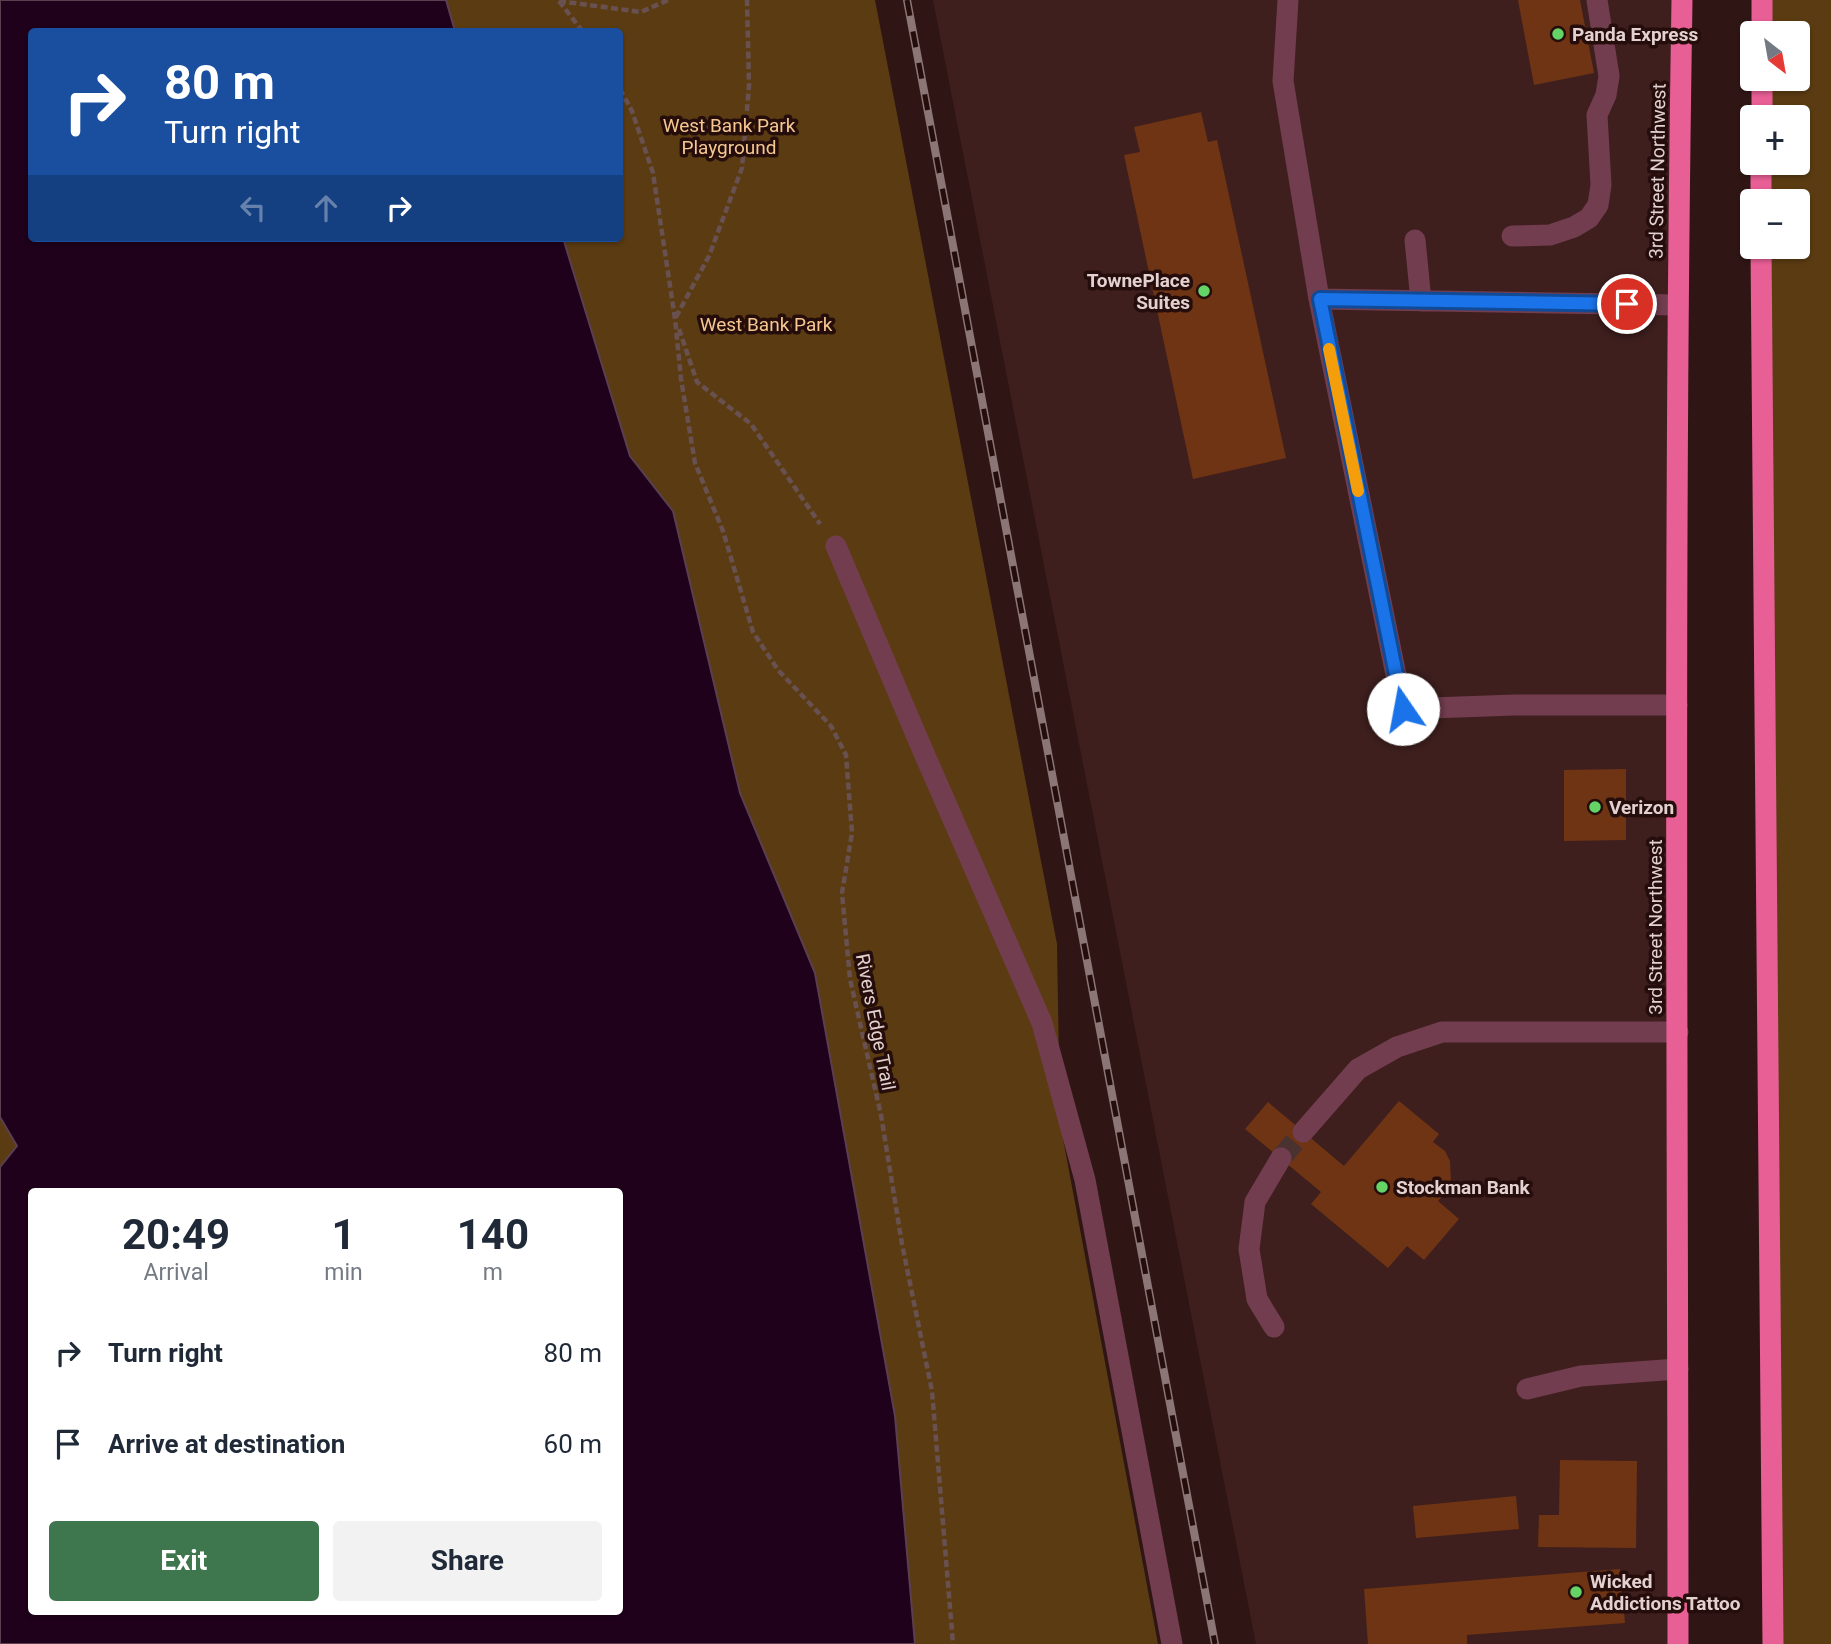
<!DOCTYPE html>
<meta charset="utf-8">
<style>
:root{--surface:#fff;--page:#f2f2f3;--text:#1f2937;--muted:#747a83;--accent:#3e764d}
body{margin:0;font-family:Roboto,sans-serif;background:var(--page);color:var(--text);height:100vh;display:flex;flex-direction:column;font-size:26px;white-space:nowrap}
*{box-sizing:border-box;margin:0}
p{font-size:23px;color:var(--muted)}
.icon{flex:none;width:38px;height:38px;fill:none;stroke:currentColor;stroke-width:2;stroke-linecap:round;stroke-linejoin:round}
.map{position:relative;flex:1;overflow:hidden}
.drawer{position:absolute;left:28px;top:1188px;width:595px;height:427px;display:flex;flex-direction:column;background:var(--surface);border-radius:7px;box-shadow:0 2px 5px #0004}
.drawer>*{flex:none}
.top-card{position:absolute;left:28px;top:28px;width:595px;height:214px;border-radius:7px;box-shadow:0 2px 5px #0004;background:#1a4fa0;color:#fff;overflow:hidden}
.needle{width:46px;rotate:149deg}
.tools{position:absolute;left:1740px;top:21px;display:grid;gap:14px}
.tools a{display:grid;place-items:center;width:70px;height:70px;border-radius:7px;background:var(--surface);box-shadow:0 2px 5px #0004;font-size:35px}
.pin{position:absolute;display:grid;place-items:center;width:60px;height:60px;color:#fff;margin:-30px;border:4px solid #fff;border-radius:50%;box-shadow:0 2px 7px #0007}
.me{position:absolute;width:77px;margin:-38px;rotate:348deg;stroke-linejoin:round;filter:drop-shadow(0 0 5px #0008)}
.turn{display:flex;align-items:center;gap:24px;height:147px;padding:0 21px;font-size:32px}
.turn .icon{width:91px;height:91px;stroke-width:2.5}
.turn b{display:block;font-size:49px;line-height:60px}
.lanes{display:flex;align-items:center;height:66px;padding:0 21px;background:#0003;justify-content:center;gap:35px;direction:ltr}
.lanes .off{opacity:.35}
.eta{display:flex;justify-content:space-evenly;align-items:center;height:119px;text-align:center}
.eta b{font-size:42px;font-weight:700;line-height:49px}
.button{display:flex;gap:14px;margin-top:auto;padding:14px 21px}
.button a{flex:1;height:80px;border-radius:7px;background:var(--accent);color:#fff;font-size:28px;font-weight:700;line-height:80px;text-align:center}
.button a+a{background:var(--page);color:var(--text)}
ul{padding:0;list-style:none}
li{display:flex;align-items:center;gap:21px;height:91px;padding:0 21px}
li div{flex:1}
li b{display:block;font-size:26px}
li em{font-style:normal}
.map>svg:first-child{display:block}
</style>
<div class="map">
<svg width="1831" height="1644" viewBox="0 0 1831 1644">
<rect width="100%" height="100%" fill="#2f1615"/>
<path fill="#3e1f1e" d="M933 0H1682L1678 1644H1256Z"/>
<path fill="#5b3c12" d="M446 0H875L1057 944 1060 1123 1158 1644H915L895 1416 815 973 740 793 673 511 630 456 563 238H620V32L455 31Z
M1762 0H1831V1644H1773L1764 247H1797V201H1764L1763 163H1797V117H1763V79H1797V33H1762Z
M0 1117 18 1146 0 1167Z"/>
<path fill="#1f011b" stroke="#5a3f51" stroke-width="2" fill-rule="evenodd" d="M0 0H446L455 31 32 32V238H563L630 456 673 511 740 793 815 973 895 1416 915 1644H0V1167L17 1146 0 1117ZM32 1192H620V1612H32Z"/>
<path fill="#6f3413" d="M1518 0H1580L1594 73 1534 85Z
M1201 112 1208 142 1217 140 1286 458 1193 479 1124 155 1140 152 1134 127Z
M1626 769V840L1564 841V770Z
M1399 1101 1439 1134 1433 1142 1445 1151 1450 1161 1451 1182 1447 1191 1438 1201 1459 1219 1424 1260 1407 1246 1388 1268 1311 1204 1321 1192 1245 1129 1268 1102 1344 1166Z
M1560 1460 1637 1461 1636 1548 1538 1547 1539 1515H1559Z
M1516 1496 1519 1529 1416 1538 1413 1506Z
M1620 1569 1625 1623 1467 1635V1644H1368L1364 1589Z"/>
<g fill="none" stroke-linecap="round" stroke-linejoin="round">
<path stroke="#4a3231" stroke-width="21" stroke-dasharray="21 10" stroke-linecap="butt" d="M1281 1158 1303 1132"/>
<path stroke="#685150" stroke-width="4.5" stroke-dasharray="7 3.5" stroke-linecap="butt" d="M559 1 641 12 668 0
M559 1 583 32
M620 89 632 111 653 173 675 319 681 379 695 463 723 531 753 632 778 670 831 726 846 755 852 833 842 893 850 979 881 1115 902 1244 932 1391 953 1644
M676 317 709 256 742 168 749 86 747 0
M679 329 697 382 751 424 820 524"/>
<path stroke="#733d50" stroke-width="21" d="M1288 0 1283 81 1319 299 1403 709 1515 705H1677
M1512 236 1550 235 1574 227 1589 218 1598 205 1601 185 1597 115 1606 95 1609 76 1597 0
M1415 240 1421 301
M1319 299 1678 305
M836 546 920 744 1042 1023 1085 1180 1172 1644
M1303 1132 1358 1069 1397 1047 1442 1032H1678
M1274 1327 1257 1299 1249 1249 1255 1202 1281 1158
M1527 1389 1581 1376 1678 1369"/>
<path stroke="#e85f96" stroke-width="21" d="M1762 33V0
M1762 117V79
M1761 201V163
M1761 247 1773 1644
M1678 1644C1678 1096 1673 548 1682 0"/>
<g stroke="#8b7675" stroke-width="8">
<path id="rail" d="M907 0 1215 1644"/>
</g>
<use href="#rail" stroke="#250d0c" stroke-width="5" stroke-dasharray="16" stroke-linecap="butt"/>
</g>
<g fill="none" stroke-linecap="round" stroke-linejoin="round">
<g stroke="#114b97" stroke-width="18">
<path id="route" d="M1403 709 1320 299 1627 304"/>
</g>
<use href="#route" stroke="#1a73e8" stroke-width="12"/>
<path stroke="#f59e0b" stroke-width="12" d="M1329 349 1358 491"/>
</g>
<g fill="#65d467" stroke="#250d0c" stroke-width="2.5">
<circle cx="1558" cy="34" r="7"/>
<circle cx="1204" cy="291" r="7"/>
<circle cx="1595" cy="807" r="7"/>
<circle cx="1382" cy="1187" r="7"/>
<circle cx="1576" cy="1592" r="7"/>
</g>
<g text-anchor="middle" stroke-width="7" stroke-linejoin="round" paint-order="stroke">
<g font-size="19" font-weight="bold" fill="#e3d1d0" stroke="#250d0c" text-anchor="start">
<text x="1572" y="41">Panda Express</text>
<text x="1190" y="287" text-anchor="end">TownePlace<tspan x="1190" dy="22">Suites</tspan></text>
<text x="1609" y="814">Verizon</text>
<text x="1396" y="1194">Stockman Bank</text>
<text x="1590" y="1588">Wicked<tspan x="1590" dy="22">Addictions Tattoo</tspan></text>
</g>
<g font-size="19" fill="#f6c890" stroke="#250d0c">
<text x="729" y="132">West Bank Park<tspan x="729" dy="22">Playground</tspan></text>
<text x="766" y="331">West Bank Park</text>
</g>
<g font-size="19" fill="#e3d1d0" stroke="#250d0c">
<text transform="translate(1657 171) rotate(-89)" y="7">3rd Street Northwest</text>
<text transform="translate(1655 927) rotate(-90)" y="7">3rd Street Northwest</text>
<text transform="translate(876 1022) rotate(79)" y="7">Rivers Edge Trail</text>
</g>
</g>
</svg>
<div class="tools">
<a><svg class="needle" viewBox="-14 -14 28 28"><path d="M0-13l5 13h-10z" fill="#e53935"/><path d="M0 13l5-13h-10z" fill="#747a83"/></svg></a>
<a>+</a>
<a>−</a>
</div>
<div class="pin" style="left:1627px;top:304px;background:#d93025"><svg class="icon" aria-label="arrive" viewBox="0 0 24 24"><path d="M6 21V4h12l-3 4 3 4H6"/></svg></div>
<svg class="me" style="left:1403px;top:709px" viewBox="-20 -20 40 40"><circle r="19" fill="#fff"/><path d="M0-13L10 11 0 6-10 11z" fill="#1a73e8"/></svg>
<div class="top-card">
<div class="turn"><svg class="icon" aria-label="right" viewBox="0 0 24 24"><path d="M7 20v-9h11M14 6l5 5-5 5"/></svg><div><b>80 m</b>Turn right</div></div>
<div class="lanes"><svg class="icon off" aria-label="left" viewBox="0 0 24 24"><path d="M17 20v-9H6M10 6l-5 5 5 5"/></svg><svg class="icon off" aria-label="ahead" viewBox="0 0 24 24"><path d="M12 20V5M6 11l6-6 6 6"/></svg><svg class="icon" aria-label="right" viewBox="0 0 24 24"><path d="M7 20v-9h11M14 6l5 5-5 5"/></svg></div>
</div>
<section class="drawer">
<div class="eta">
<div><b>20:49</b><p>Arrival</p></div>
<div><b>1</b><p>min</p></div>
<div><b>140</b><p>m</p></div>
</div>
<ul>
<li><svg class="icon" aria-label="right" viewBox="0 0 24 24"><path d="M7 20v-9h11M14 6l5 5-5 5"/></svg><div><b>Turn right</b></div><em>80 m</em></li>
<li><svg class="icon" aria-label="arrive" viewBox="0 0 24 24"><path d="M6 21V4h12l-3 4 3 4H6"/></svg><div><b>Arrive at destination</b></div><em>60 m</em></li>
</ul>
<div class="button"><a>Exit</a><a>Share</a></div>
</section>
</div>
